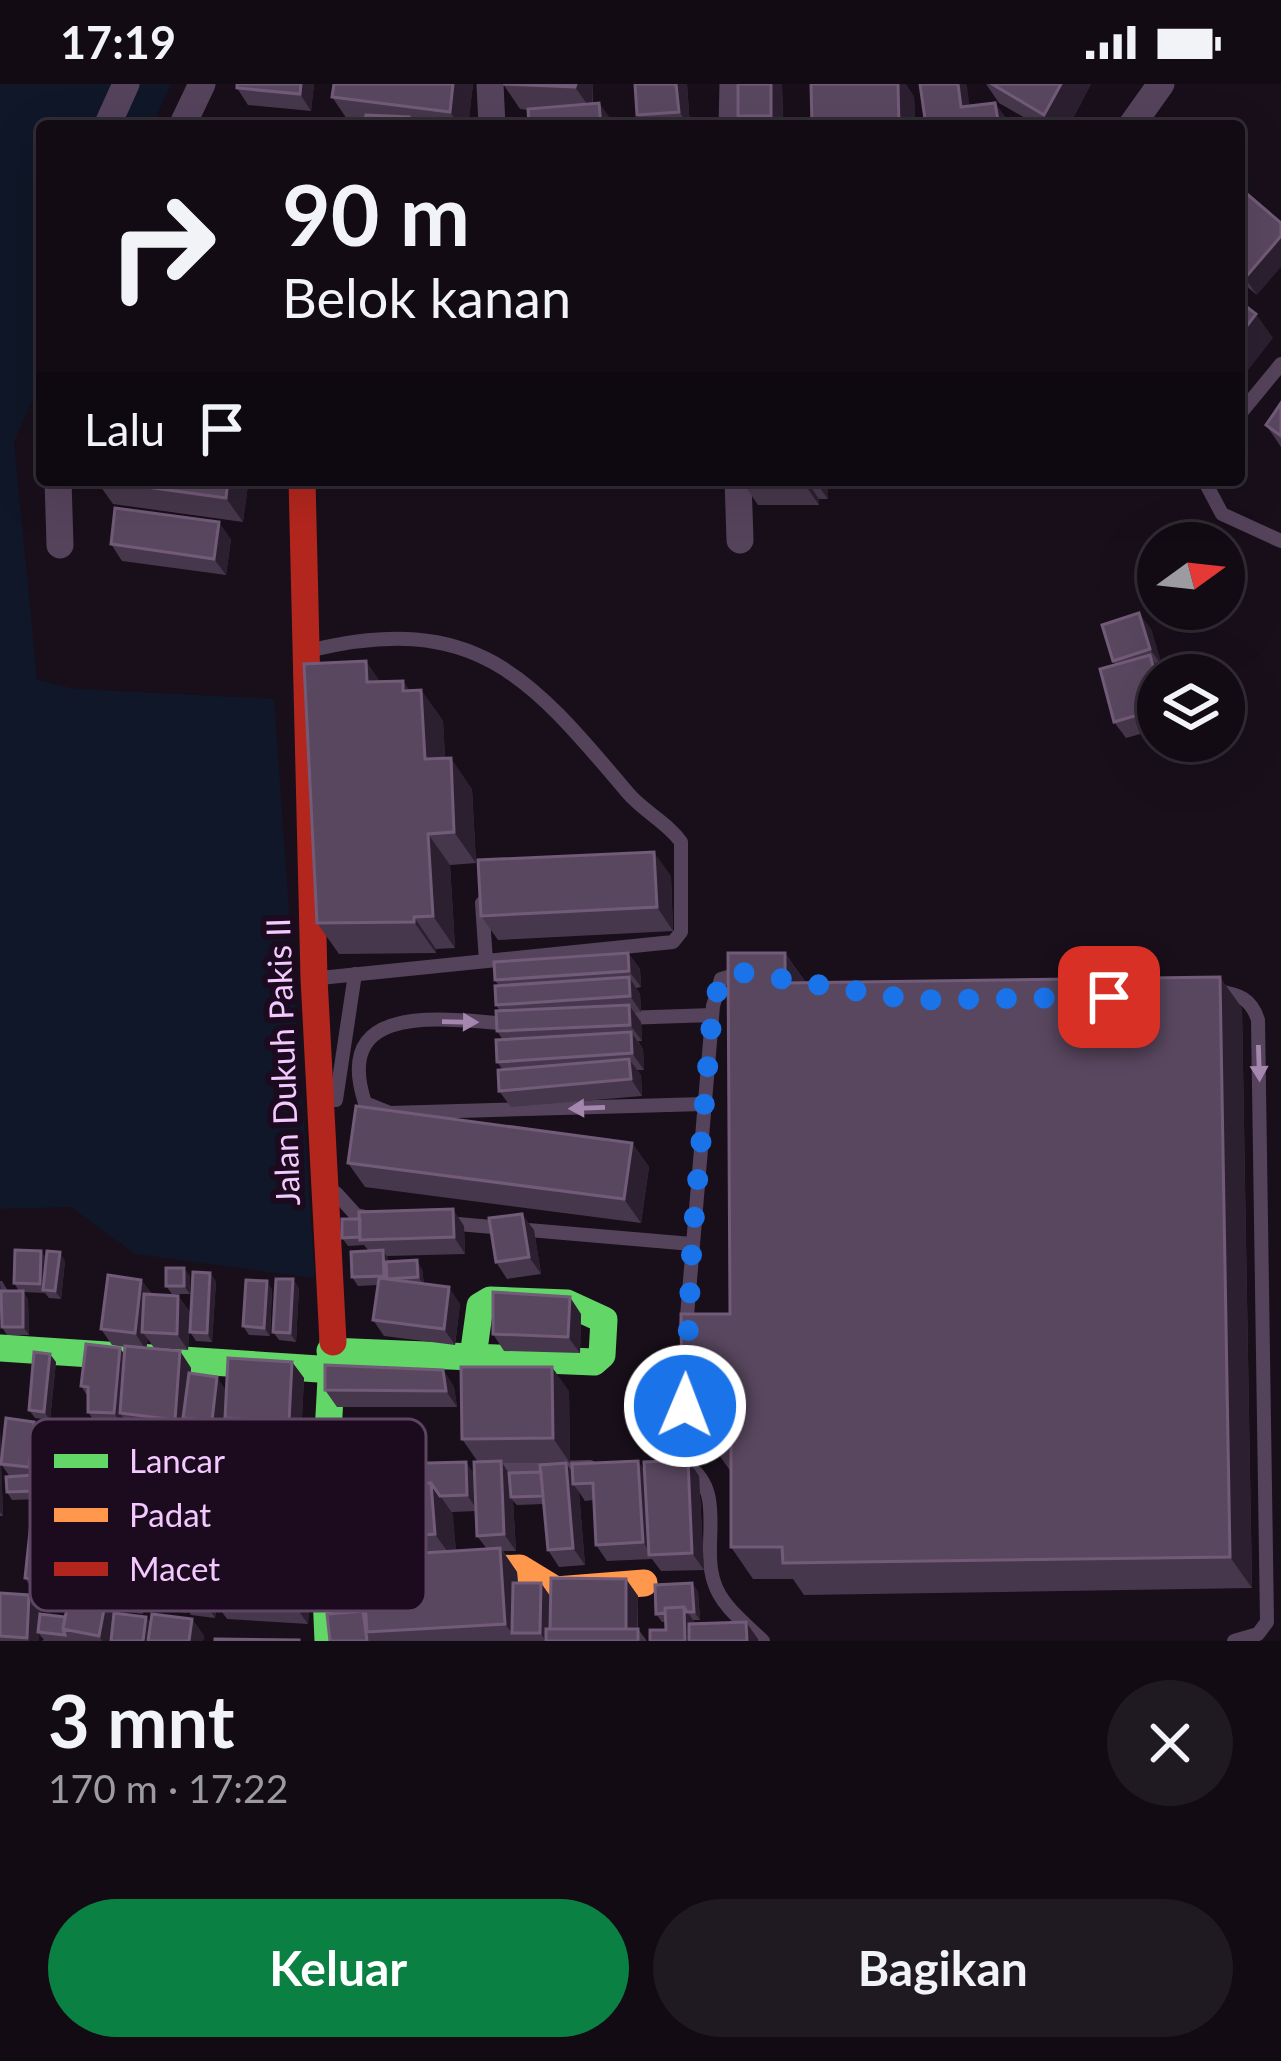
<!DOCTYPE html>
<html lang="id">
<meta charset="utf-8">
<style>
:root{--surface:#120b14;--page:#1f1922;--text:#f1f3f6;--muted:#9c9ba0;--line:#312b34;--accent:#0b8043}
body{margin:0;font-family:Lato,sans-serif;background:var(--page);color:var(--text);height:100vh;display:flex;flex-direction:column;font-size:45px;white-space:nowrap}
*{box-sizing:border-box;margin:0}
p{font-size:39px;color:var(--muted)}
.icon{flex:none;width:66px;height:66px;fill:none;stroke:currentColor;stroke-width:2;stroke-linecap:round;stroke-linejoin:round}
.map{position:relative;height:1557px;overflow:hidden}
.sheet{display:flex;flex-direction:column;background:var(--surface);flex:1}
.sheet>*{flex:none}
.guide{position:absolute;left:36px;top:36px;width:1209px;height:366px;border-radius:12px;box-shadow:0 12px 48px #0002,0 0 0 3px var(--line);background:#120b14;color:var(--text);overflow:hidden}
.needle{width:78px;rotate:75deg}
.tools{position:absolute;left:1137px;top:438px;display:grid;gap:24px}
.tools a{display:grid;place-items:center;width:108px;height:108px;border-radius:50%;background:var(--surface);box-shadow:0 12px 48px #0002,0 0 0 3px var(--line);font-size:60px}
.pin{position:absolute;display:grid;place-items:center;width:102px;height:102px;color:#fff;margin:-51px;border-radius:24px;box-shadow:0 6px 18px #0006}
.me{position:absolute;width:132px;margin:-66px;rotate:1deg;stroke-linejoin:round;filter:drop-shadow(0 0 9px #0008)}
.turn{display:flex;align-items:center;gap:42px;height:252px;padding:0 48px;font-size:54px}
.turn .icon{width:156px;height:156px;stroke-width:2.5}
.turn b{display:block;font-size:84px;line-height:102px}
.then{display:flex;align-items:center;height:114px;padding:0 48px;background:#0003;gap:24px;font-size:45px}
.round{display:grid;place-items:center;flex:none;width:126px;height:126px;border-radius:63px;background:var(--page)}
.overview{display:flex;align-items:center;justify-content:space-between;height:204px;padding:0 48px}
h1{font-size:72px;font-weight:700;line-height:90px}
.button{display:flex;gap:24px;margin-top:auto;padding:24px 48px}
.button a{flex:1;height:138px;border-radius:72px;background:var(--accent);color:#fff;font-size:48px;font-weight:700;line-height:138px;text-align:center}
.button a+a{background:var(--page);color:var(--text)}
.status{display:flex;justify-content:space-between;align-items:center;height:84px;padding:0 60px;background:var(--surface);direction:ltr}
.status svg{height:33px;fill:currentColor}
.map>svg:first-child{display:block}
</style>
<div class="status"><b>17:19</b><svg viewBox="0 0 49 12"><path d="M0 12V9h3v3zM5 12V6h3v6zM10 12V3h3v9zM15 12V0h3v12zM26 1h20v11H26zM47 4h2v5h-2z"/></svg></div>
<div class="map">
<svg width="1281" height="1557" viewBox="0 0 1281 1557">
<rect width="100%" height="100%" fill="#180f1a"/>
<path fill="#0f1728" d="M0 0H171L152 42H42V293L14 358 37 596 76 605 274 615 315 1194 135 1170 71 1123 0 1125Z"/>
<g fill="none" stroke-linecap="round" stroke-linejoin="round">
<path stroke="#55435c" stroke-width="14" d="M1239 331 1281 280
M1204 396 1222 430 1281 457
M312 566C476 527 530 593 628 709 643 727 668 739 681 758V848L673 858 320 894
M482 819 486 877
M1218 907C1239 911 1251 914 1258 936L1267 1538 1258 1550 1234 1557
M624 934 712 931
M512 940C446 936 331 915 365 1019L390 1029 704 1020
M336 1016 355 890
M336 1109 356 1131 376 1135
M446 1139 692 1160
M686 1244 713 922 721 895 742 889
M685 1302 687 1381C727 1407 701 1460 714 1498 721 1522 746 1540 763 1557
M493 1386 590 1383"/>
<path stroke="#55435c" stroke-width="27" d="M490 0 492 42
M107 42 126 0
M182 42 202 0
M732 42 733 0
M1131 42 1161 0
M58 396 60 461
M738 396 740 456
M80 1433 187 1436"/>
<path stroke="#63d668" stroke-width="27" d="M0 1264 334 1286
M330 1267 473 1273 480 1222 490 1216 567 1219 604 1236 602 1271 594 1278 473 1273
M328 1557 323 1441 333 1258"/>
<path stroke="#ff974d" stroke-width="27" d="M462 1486 520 1484 556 1506 644 1499"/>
<path stroke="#b3261e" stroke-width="27" d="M302 396 314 894 333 1258"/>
</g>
<path fill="#47374c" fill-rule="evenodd" d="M237 0H314L311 27 248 21 237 4Z
M334 0H473L468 42H365V40L349 38 332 13Z
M503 0H593V20L599 19 611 36 520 25Z
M635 0H687L690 42H645L637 31Z
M738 0H782L783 35 812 34 914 12 915 42H745L738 32Z
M986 0H1091L1069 42H1039L999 19Z
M1239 119 1257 211 1239 196Z
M1281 319V363L1266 341Z
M96 396H245L248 401 243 438 113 420Z
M590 396H615V403Z
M631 396H694L695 398 636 403Z
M741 396H828V415H819V421H758Z
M231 455 226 491 122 477 111 460Z
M1151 545 1162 582 1158 583 1162 591H1158V645L1126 654 1114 638 1116 581 1113 577Z
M403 597 409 606H421L443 637 445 674 472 705 476 779 450 781 455 864 436 865V869L339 870 317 839 381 598Z
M671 792 673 847 498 856 481 832Z
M628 869 640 885 641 903 636 904 640 910 641 928 634 929 641 938 642 957H638L643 965 644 986H637L641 991 642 1012 511 1023 499 1007 503 986 497 978 503 956 497 947 500 927 496 921 499 902 495 896Z
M785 869 806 899 1242 924 1252 1504 804 1511 793 1495H753L731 1463V1388L710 1358V1344H703L682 1313 730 1230Z
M632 1059 649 1083 641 1139 365 1103 348 1079Z
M464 1142 465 1170 387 1172 389 1178 422 1185 424 1200 460 1220 455 1261 384 1252 373 1236 378 1201 358 1202 352 1193 368 1166 364 1161 348 1162 342 1154Z
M534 1146 541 1190 507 1195 496 1178Z
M46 1175 65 1177 61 1215 49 1214 45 1209 23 1208 28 1215 29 1251H7L2 1243 0 1197H2L8 1207H19L14 1199Z
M210 1189 216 1198 212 1258 196 1257 190 1248Z
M190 1192V1210H172L166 1202Z
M141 1196 152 1210 178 1212 190 1228 188 1266 154 1264 148 1255 146 1264 180 1267 191 1284V1290L227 1307 292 1278 304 1294 301 1354 237 1351 225 1335 223 1354H220L229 1366 226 1419 192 1418 184 1407 182 1422 151 1417 140 1401 148 1348 132 1346 126 1338 125 1346 99 1344 88 1328V1313L81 1302 124 1270 125 1263 112 1261 101 1245Z
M299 1204 296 1258 279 1256 273 1248Z
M272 1205 270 1252 249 1251 243 1242Z
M581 1230 580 1269 504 1267 493 1250Z
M56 1278 50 1336 35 1334 29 1326Z
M443 1286 454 1303 457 1323H337L325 1306Z
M569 1307 570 1379H502L509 1389 541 1388 566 1379 572 1388 644 1386 688 1376 699 1392 704 1486 661 1487 652 1475 607 1477 596 1461 593 1416 585 1417 579 1408 585 1481 559 1483 548 1466 544 1420 517 1421 513 1417 516 1467H503L517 1488 518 1499H541L550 1513 626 1495 638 1512V1545L647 1557H330L337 1529 332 1523 363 1490V1489L344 1490 322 1459 352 1404 475 1390 478 1378 462 1355ZM476 1427 477 1452 487 1465 456 1467 452 1428Z
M34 1338 46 1354 40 1400 41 1415 12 1416 7 1408 10 1393 1 1380 3 1432H0V1345L1 1377Z
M103 1424 111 1435 141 1439 147 1448 192 1433 313 1461 308 1540 227 1535 217 1521 215 1534 191 1531 188 1526 187 1529 171 1527 159 1511 160 1502 155 1501 148 1491 143 1530 114 1526 116 1530 146 1533 151 1540 192 1535 204 1552 203 1557H41L44 1556 39 1550V1557H0V1509L41 1527 40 1530 65 1533 68 1514 36 1511 25 1494Z
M698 1507 700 1536H693L696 1540 746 1538 758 1557H650L666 1546V1538H662L656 1530Z"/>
<path fill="#2c2030" d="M301 0H314L311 27 300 10Z
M453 0H473L468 42H460L450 28Z
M576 0H593L592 27 575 3Z
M676 0H687L690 42 679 28Z
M771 0H782L783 42H779L771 32Z
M898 0H906L914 12 915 42H899Z
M958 0H966L967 2 972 40 961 23Z
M1061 0H1091L1069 42H1052L1044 31Z
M599 19 611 36V42H601Z
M995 19 1007 35 1008 42H999Z
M1281 152V183L1257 211 1245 194Z
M1256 230 1273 254 1239 298V252Z
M228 396H245L248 401 243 438 226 414Z
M802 396H806L819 415V421Z
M814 396H828V415Z
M219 438 231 455 226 491 214 475Z
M1139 529 1151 545 1162 582 1150 565Z
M1150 571 1162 591H1158V599Z
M366 577 388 609 367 598Z
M403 597 422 625 421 606 443 637 447 707 425 675 403 607Z
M451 674 472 705 476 779 454 748Z
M428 750 450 781 455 864 433 832Z
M654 768 671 792 673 847 657 823Z
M414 833 436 865V869L414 838Z
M628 869 640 885 641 903 629 887Z
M785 869 806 900 785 899Z
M629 893 640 910 641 928 630 912Z
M1220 893 1242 924 1252 1504 1230 1473Z
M629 921 641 938 642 957 630 941Z
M631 948 643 965 644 986 632 969Z
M629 975 641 991 642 1012 631 995Z
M632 1059 649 1083 641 1139 624 1115Z
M453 1125 464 1142 465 1170 454 1153Z
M522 1130 534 1146 541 1190 529 1173Z
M383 1166 388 1174 390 1200 384 1192Z
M41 1167 47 1175 46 1209 40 1200Z
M60 1168 65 1177 61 1215 55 1207Z
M417 1176 422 1185 424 1201 418 1193Z
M184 1184 190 1192V1210L184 1202Z
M210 1189 216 1198 212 1258 207 1249Z
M293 1195 299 1204 296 1258 290 1249Z
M141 1196 153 1212 142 1248 148 1255 146 1266 135 1249Z
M267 1197 272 1205 270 1252 264 1244Z
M449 1203 460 1220 455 1261 444 1245Z
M23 1207 28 1215 29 1251 23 1243Z
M178 1212 190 1228 188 1266 177 1250Z
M570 1213 581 1230 580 1269 568 1253Z
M120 1264 132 1281 120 1329 126 1338 125 1346 114 1329Z
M180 1267 191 1284 188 1334H183L187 1339 186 1353 175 1336Z
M50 1270 56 1278 50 1336 44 1328Z
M292 1278 304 1294 301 1354 289 1338Z
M552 1283 569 1307 570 1379 553 1354Z
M443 1286 454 1303 457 1323 446 1307Z
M217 1293 228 1309 223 1354 212 1337Z
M34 1338 46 1354 40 1400 41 1415 35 1407 34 1391 29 1383Z
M0 1345 3 1432 0 1428Z
M179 1347 191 1364 181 1402 184 1407 182 1422 171 1405Z
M217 1349 229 1366 226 1419 215 1403Z
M688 1376 699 1392 704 1486 692 1469Z
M501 1377 512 1394 511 1413 513 1417 516 1467 504 1450Z
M638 1377 650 1394 652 1471 643 1458Z
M466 1378 478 1395V1427L467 1411Z
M566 1379 578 1395 573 1400 579 1408 585 1481 573 1464Z
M431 1399 453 1430 457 1481 435 1450Z
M103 1424 114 1440 97 1509 105 1520 106 1515 117 1531 112 1557H102L99 1552 104 1522 94 1507Z
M187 1426 198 1442 179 1515 188 1526 187 1529 176 1513Z
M213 1435 225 1452 210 1511 217 1521 215 1534 204 1517Z
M296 1437 313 1461 308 1540 291 1516Z
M141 1439 153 1456 143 1485 148 1491 143 1530 132 1513Z
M75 1443 86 1459 73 1505 69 1499Z
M500 1464 517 1488 521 1549H512L518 1557 505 1540Z
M626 1495 638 1512 637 1557 626 1549Z
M541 1499 553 1516 552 1547 546 1557 540 1549Z
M692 1499 698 1507 700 1536 694 1528Z
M29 1511 41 1527 39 1557H29L27 1554Z
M684 1523 696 1540V1557H685Z
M146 1533 157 1550 156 1557H143Z
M192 1535 204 1552 203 1557H189Z
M746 1538 758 1555V1557H747Z"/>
<path fill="#59475f" stroke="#725b78" stroke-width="3" d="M237 0H301L300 10 237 4Z
M334 0H453L450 28 332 13Z
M503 0H576L575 3Z
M635 0H676L679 28 637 31Z
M738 0H771V32H738Z
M811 0H898L899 42H812Z
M920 0H958L961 23 995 19 999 42H926Z
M992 0H1061L1044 31Z
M599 19 601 42H529L528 25Z
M366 31 409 33 408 42H365Z
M812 35V42H760V36Z
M1247 110 1281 139V152L1245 194 1239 189V119Z
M1239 217 1256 230 1239 252Z
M1281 319V352L1266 341Z
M96 396H228L226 414Z
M115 424 219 438 214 475 111 460Z
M1139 529 1150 565 1113 577 1102 541Z
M1150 571 1158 599V625L1114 638 1100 585Z
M366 577 367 598 403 597V607L421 606 425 675 451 674 454 748 428 750 433 832 414 833V838L317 839 304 580Z
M654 768 657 823 481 832 478 776Z
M628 869 629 887 495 896 494 878Z
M728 869H785V899L1220 893 1230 1473 783 1479 782 1463H731V1357L710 1358 709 1313H682L681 1230H730Z
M629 893 630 912 496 921 495 902Z
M629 921 630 941 497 947 496 927Z
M631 948 632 969 497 978 496 956Z
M629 975 631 995 499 1007 498 986Z
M356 1022 632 1059 624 1115 348 1079Z
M453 1125 454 1153 360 1156 359 1128Z
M522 1130 529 1173 496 1178 489 1134Z
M342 1135H360V1153L342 1154Z
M15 1166 41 1167 40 1200 14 1199Z
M383 1166 384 1192 352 1193 351 1168Z
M47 1167 60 1168 55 1207 43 1206Z
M417 1176 418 1193 387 1195 386 1178Z
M166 1184H184V1202H166Z
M193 1188 210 1189 207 1249 190 1248Z
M108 1191 141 1196 135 1249 101 1245Z
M379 1194 449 1203 444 1245 373 1236Z
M276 1195H293L290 1249 273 1248Z
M246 1196 267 1197 264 1244 243 1242Z
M1 1207H23V1243H2Z
M493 1208 570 1213 568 1253 493 1250Z
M144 1210 178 1212 177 1250 142 1248Z
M86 1260 120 1264 114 1329 88 1328V1303L81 1302Z
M125 1262 180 1267 175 1336 120 1329Z
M34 1268 50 1270 44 1328 29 1326Z
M228 1274 292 1278 289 1338 225 1334Z
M325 1281 443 1286 446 1307 325 1306Z
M461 1283H552L553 1354 462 1355Z
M189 1289 217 1293 212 1337 183 1334Z
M6 1334 34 1338 29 1383 1 1380Z
M688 1376 692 1469 649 1471 644 1378Z
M501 1377 504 1450 477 1452 474 1378Z
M638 1377 643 1458 596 1461 593 1399 573 1400 572 1380Z
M466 1378 467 1411 440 1412 431 1399 352 1404V1381Z
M566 1379 573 1464 548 1466 540 1381Z
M541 1388 543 1412 511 1413 509 1389Z
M34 1391 35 1407 7 1408 6 1393Z
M431 1399 435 1450 322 1459 318 1406Z
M31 1438 75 1443 69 1499 25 1494Z
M500 1464 505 1540 367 1548 362 1473Z
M551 1494 626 1495V1545H550Z
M513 1499H541L540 1549H512Z
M692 1499 694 1528H687L684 1523 665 1524V1529L656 1530 655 1501Z
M70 1508 106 1515 99 1552 63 1545Z
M0 1509 29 1511 27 1554 0 1552Z
M684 1523 685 1557H650V1546H666L665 1524Z
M363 1527 367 1557H330L327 1530Z
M114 1529 146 1533 143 1557H111Z
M40 1530 65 1533 63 1545 65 1551 38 1548Z
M152 1530 192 1535 189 1557H148Z
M746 1538 747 1557H689V1540Z
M546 1545H638V1557H546Z
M215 1555 299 1556V1557H215Z"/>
<defs><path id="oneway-solid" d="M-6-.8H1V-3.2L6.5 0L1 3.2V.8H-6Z" transform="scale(3)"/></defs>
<g fill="#a486ae">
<use href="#oneway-solid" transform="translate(460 938) rotate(1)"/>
<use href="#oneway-solid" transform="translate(1259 979) rotate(88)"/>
<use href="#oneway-solid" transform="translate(587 1024) rotate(178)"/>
</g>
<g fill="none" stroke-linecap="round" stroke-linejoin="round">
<path stroke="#1a73e8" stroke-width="21" stroke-dasharray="0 37.8" d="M685 1322 692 1160 713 922 721 895 739 888 913 916 1109 913"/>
</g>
<g text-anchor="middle" stroke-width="12" stroke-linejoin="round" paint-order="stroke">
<g font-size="33" fill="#f3c9ff" stroke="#1c0b1f">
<text transform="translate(283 978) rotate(-92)" y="12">Jalan Dukuh Pakis II</text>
</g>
</g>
<rect x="30" y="1335" width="396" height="192" rx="18" fill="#1c0b1f" stroke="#5c4462" stroke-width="3"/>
<rect x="54" y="1370" width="54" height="14" fill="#63d668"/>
<rect x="54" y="1424" width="54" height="14" fill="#ff974d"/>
<rect x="54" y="1478" width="54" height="14" fill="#b3261e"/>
<g font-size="33" fill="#f3c9ff">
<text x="129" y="1389">Lancar</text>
<text x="129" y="1443">Padat</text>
<text x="129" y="1497">Macet</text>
</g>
</svg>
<div class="tools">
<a><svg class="needle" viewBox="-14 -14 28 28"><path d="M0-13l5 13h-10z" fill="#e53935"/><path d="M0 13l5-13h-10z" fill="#9c9ba0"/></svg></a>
<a><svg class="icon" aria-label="layers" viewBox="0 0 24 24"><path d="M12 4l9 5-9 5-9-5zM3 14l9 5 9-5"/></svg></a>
</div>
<div class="pin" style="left:1109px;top:913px;background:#d93025"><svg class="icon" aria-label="arrive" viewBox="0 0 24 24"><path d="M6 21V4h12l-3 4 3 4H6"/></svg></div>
<svg class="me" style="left:685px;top:1322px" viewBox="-20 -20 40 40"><circle r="17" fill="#1a73e8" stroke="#fff" stroke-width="3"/><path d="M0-11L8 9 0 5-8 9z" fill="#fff"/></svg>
<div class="guide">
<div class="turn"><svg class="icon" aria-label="right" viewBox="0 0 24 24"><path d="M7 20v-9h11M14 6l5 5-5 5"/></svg><div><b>90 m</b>Belok kanan</div></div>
<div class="then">Lalu<svg class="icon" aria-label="arrive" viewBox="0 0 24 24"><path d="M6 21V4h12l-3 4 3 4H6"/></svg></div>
</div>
</div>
<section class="sheet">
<div class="overview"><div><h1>3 mnt</h1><p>170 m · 17:22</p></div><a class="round"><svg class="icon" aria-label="close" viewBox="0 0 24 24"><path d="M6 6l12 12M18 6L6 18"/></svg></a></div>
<div class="button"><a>Keluar</a><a>Bagikan</a></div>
</section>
